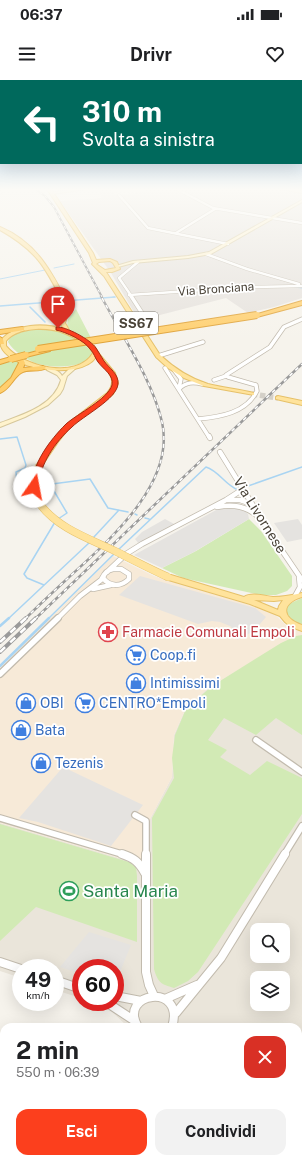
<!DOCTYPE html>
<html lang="it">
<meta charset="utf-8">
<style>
:root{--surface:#fff;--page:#f2f2f2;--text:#202124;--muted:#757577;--accent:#fc3f1d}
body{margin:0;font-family:"Public Sans",sans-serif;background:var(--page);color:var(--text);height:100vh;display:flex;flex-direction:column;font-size:15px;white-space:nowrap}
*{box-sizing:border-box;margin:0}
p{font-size:13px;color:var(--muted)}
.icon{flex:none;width:22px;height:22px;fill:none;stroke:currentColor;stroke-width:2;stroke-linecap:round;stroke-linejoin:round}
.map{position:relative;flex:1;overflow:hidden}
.drawer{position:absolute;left:0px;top:943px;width:302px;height:140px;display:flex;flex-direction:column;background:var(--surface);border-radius:12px 12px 0 0;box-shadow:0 4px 16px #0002}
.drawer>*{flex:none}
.guide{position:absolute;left:0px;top:0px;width:302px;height:84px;box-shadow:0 4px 16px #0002;background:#00695c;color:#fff;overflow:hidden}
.buttons{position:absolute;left:250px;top:843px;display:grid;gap:8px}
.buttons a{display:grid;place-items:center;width:40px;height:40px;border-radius:8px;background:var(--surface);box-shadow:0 4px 16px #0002;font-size:20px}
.speed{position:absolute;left:12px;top:879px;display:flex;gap:8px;font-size:20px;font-weight:700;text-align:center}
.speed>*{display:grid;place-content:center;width:52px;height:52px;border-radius:50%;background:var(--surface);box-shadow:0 4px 16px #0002;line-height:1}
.speed small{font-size:10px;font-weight:400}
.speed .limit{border:6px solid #d22;background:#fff;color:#111}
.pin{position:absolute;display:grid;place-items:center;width:34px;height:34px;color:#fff;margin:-41px -17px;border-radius:50% 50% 50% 0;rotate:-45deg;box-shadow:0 0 4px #0007}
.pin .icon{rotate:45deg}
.me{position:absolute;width:44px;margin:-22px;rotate:12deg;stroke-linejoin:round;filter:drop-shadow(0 0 3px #0008)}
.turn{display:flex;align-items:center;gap:14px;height:84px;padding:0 16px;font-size:18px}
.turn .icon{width:52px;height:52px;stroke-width:2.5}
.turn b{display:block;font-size:28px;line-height:34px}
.round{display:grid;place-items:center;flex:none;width:42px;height:42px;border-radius:12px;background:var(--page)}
.overview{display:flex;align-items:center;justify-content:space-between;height:68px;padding:0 16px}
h1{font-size:24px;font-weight:700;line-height:30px}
.cta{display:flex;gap:8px;margin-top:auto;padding:8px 16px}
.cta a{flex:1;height:46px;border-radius:12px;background:var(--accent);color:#fff;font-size:16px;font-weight:700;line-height:46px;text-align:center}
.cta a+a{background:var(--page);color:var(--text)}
.status{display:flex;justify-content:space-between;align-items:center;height:28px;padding:0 20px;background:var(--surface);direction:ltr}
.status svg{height:11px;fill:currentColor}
header{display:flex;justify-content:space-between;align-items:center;height:52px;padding:0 16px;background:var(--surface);font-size:18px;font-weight:700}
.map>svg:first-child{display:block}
</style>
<div class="status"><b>06:37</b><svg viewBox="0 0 49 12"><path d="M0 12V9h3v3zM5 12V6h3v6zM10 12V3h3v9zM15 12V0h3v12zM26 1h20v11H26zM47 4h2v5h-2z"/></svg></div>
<header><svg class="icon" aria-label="menu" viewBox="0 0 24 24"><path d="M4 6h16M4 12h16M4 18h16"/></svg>Drivr<svg class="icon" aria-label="heart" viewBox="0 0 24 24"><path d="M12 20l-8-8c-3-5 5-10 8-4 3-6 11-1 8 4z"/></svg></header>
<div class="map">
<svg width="302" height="1083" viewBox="0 0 302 1083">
<rect width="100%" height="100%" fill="#f6f3ec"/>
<path fill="#eae5da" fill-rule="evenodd" d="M302 556V1083H65L68 1079H298V947H128L108 928 92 922H115V888H81V918L55 910V888H21V898L0 891V743L150 787V739L172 697 174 655 185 630 208 608 272 570ZM257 850H283V876H257ZM257 898H283V924H257Z"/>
<path fill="#f7ead8" d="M113 476 154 496 272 532 289 548 302 552V556L272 570 208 608 185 630 174 655 172 697 150 739V787L0 743V588Z"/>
<path fill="#e6e2dd" d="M98 109H112L116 115 145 112 143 109H302V218L274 227 248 233 226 218 156 236 138 239 111 193 60 121 102 118Z"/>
<path fill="#d2eab5" d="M76 229 91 258 86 259 69 249 67 246 68 239Z
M44 248 65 252 91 270 93 273C85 290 50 288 35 283 26 279 13 271 8 262 13 248 32 249 44 248Z
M17 280 20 283 6 304 0 308V284Z
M249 439 261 451 292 496V506L287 511 276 515H261L183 498 162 488 196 471Z
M302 518V545L290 539 286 531 289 524Z
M302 555V655L276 638 256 655 224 638 208 660 227 670 220 677 250 695 267 681 302 698V734L198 892 188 901 174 908C161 904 158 903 154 889L152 742V738L174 698 172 678 175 655 186 629 212 606 281 563 296 556Z
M0 744 129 782 136 787 137 796V862L36 827 0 861Z"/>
<path fill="#e5e3e0" d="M234 426 242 429 248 434 249 439 194 472 162 488 134 475 218 429Z
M165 439 176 445 139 464 135 459 142 452Z
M298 439 302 445V459L287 462 274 443Z
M140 496 255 528 266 537 254 551 237 560V553L230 546 220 542 212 541 198 544 119 515Z
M63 687 143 725 111 766 38 742 19 738Z
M89 852 131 865 115 904V888H81V894L60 887Z"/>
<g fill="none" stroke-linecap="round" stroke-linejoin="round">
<path stroke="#a9d4f2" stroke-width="1" d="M54 188 74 184
M0 199 45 190
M294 207 302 208
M113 217H115"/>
<path stroke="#a9d4f2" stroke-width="1.5" d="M0 226 115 217
M30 227 45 242
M0 359 17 357 26 385 25 388 16 392 17 405 21 407 33 406
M37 406 90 399 108 428 128 432
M248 406 302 387
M54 411 67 433 58 439
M135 434 137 435
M145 438 149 439
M93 458 119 430
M118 470 206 387C219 391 225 405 238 410
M44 505 27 498 24 494 55 442
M8 539 90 462
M48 539 115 473"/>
<path stroke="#a9d4f2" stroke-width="2.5" d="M0 546 9 538
M0 586 49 538"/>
<path stroke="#d4d0c8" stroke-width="5.5" stroke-dasharray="5.5 2.5" stroke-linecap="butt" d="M252 314 278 318"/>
<g stroke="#c2bbae" stroke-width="3.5">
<path id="street-far4" d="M177 109 213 128 302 143
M0 113 5 109
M119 115 148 148 228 164
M176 153 215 129
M206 174 247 189 299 204
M129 215 249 207 302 206
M132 217 119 198 138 182"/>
</g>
<g stroke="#c2bbae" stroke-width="5">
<path id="street-far3" d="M131 216 142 233
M158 276 203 262
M165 288 209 357
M174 290 181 299 179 308
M214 300 226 296
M179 309C186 302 193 302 202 304
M198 339C220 337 246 333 257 311L256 305 228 297 226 295 270 267 284 247 302 239"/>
</g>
<g stroke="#c2bbae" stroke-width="6">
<path id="street-far2" d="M209 356 210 358
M220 372 270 453 302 500
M227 420H240L252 424
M217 427C234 424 246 426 259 437
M113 489H121L129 494V499C121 507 110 507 103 498 104 493 108 490 113 489Z
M107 492 126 474 142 464 226 420 240 411 242 406
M93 509 111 505
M295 516 300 507 299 497
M57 539 80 516 101 500 104 495"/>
</g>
<g stroke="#c2bbae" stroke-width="8">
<path id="street-far1" d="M0 594 58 538
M256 660 302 692
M135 735 146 741V775
M0 738 125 775
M284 775 302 746"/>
</g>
<g stroke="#c2bbae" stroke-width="10">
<path id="street" d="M122 774C134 778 139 782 145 793
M146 774V892L149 905 154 916
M0 882 21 889
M55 900 81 909
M115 916 141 921
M165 919 197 905
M106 922 135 941
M176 933 221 878 285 774
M138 947C117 912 186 902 172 947
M298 1014 302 1009
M298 1076 302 1081
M82 1083 84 1079
M248 1083 251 1079"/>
</g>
<g stroke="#d6c79b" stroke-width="2">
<path id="secondary" d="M75 109H87L52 114 50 113Z
M291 109 302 111V113L282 109Z
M302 120V122L211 174 188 178 133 183 118 187 116 186 133 181 188 176 209 172Z
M72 287 76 288 67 296 63 309 60 314 48 325 25 337 0 347V343C22 335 54 326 61 300L57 295 47 290V288C52 288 60 291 62 296L68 290Z"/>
</g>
<g stroke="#e6c16a" stroke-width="2">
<path id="primary" d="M47 109H51L93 173 96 180 110 179 117 182 120 189 112 192H106L160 275C174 288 189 298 208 304 223 308 239 309 254 313V315L204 306 184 298 168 288 156 277 104 196 92 184 93 183 89 173ZM110 181 113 183 116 188 105 190 96 184 99 182Z
M0 147C38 163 53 194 70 228L65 243 70 252 94 266 100 275 115 293 118 303 113 314 70 347 58 362 41 387 39 388 36 386 54 359 66 345 107 313C120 299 105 288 96 277 80 302 0 289 0 261 15 243 44 243 64 249L60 243 66 228C46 189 39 172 0 150ZM36 249C56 248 65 253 82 262 87 265 91 268 93 273 77 300 23 287 6 266V261C13 252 25 250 36 249Z
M278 316 302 321V325L276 319V317Z
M165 495H171L244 517C251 512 265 516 273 517 282 517 293 515 302 513V517C280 524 282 538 302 545V551L291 547 285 542 280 536 250 524 165 499 164 497ZM254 520 274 521 283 520 279 526 278 530Z"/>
</g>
<g stroke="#e0a43c" stroke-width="2">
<path id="highway" d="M302 221V225L257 237 254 235Z
M22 247 24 248V250L0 254V250Z
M0 257 3 259 4 264H0Z
M48 268 50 269V271L26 277 23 275Z
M20 276 22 277 25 283 23 288 43 286 46 288C39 293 29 288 21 293 13 298 10 309 0 313V308L11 298 19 283 17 278Z
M11 277 14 279 13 280 0 284V280Z"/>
</g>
<use href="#street-far4" stroke="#fff" stroke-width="2.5"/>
<use href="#street-far3" stroke="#fff" stroke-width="3.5"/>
<use href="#street-far2" stroke="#fff" stroke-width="4.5"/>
<use href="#street-far1" stroke="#fff" stroke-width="5.5"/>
<use href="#street" stroke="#fff" stroke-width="8"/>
<use href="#secondary" fill="#fff3cd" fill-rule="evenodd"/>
<use href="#primary" fill="#ffe39c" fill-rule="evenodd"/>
<use href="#highway" fill="#ffcf6e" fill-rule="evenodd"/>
<g stroke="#9a9a9a" stroke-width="2">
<path id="rail-far2" d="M35 109 45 116 54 127 102 217"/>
</g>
<g stroke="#9a9a9a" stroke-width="2.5">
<path id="rail-far1" d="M25 539C39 525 53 512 67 499 108 461 176 404 162 342 152 299 122 256 101 216
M35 539 302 284"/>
</g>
<g stroke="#9a9a9a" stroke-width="4">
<path id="rail" d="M0 562 26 538
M0 572 36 538"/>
</g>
<use href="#rail-far2" stroke="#fff" stroke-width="1" stroke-dasharray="3" stroke-linecap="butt"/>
<use href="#rail-far1" stroke="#fff" stroke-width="1.5" stroke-dasharray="4" stroke-linecap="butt"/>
<use href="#rail" stroke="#fff" stroke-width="2.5" stroke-dasharray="7" stroke-linecap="butt"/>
<g stroke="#e6c16a" stroke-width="8" stroke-linecap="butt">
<path id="primary-bridge" d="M39 386C34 399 32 413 40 424 57 448 90 459 115 471 133 480 150 489 168 497"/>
</g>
<g stroke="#e0a43c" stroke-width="8" stroke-linecap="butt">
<path id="highway-bridge" d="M38 269 257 235
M11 279 26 275"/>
</g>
<use href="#primary-bridge" stroke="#ffe39c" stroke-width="7"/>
<use href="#highway-bridge" stroke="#ffcf6e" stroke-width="6"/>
</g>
<linearGradient id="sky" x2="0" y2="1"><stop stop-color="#8fc1ec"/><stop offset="0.42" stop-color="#fbfaf6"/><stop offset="1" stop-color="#fbfaf6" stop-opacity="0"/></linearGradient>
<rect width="302" height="261" fill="url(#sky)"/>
<path fill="#fc3f1d" stroke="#a42913" d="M56 247C66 246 91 260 96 268 99 272 101 277 104 281 109 288 119 294 118 304 117 319 83 336 72 347 55 362 40 384 38 407L34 409 31 407C33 383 49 361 66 344 77 334 108 319 112 305 114 295 103 289 98 282 95 278 94 273 90 269 85 261 66 252 56 250Z"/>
<defs>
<g id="pharmacy-ring" transform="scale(1)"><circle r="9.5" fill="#fff" stroke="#e0444e" stroke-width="1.5"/><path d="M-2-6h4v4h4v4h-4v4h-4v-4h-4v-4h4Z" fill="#e0444e"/></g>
<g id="supermarket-ring" transform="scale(1)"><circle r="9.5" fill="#fff" stroke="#3f7fe0" stroke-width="1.5"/><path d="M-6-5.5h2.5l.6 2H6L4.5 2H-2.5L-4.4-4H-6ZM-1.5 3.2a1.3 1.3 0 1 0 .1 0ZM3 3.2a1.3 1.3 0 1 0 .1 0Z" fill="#3f7fe0"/></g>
<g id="shop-ring" transform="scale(1)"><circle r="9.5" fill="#fff" stroke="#3f7fe0" stroke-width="1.5"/><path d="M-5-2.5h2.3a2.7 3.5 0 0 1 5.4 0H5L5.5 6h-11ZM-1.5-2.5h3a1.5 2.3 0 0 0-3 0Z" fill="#3f7fe0"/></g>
<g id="stadium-ring" transform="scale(1)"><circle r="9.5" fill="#fff" stroke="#2e9e5b" stroke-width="1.5"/><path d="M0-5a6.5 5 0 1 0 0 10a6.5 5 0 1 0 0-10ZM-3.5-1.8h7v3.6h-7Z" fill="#2e9e5b"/></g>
</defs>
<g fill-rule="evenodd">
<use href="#pharmacy-ring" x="108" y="552"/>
<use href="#supermarket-ring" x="136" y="575"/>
<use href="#shop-ring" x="136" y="603"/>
<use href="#shop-ring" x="26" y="623"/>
<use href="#supermarket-ring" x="85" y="623"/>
<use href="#shop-ring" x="21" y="650"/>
<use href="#shop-ring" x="41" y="683"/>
<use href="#stadium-ring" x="69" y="811"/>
</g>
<g text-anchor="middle" stroke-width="3.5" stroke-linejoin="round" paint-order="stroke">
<g font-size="12" fill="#4b4439" stroke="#fff">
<text transform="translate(216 209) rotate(-4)" y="4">Via Bronciana</text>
</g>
<rect fill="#fff" stroke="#817c74" stroke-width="1" x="114" y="232" width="44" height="22" rx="3"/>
<g font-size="13" font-weight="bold" fill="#4b4439">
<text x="136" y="248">SS67</text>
</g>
<g font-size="14" fill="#4b4439" stroke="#fff">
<text transform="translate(260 435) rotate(58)" y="5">Via Livornese</text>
</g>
<g font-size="14" fill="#be3a42" stroke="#fff" text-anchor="start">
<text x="122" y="557">Farmacie Comunali Empoli</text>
</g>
<g font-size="14" fill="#366cbe" stroke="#fff" text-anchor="start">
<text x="150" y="580">Coop.fi</text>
<text x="150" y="608">Intimissimi</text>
<text x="40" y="628">OBI</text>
<text x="99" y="628">CENTRO*Empoli</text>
<text x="35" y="655">Bata</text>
<text x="55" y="688">Tezenis</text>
</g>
<g font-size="17" fill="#27864d" stroke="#fff" text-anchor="start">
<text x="83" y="817">Santa Maria</text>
</g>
</g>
</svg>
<div class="buttons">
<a><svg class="icon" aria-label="search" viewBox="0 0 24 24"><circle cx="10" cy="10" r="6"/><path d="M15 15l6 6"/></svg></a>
<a><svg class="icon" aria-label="layers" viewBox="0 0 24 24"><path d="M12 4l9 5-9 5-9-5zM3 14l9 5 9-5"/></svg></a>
</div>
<div class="speed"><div>49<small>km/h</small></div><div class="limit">60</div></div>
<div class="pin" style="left:58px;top:248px;background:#d93025"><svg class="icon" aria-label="arrive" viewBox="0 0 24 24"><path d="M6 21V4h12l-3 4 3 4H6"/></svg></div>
<svg class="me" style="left:34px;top:407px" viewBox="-20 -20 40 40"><circle r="19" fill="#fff"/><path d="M0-13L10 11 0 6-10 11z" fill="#fc3f1d"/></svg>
<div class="guide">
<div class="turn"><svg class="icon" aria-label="left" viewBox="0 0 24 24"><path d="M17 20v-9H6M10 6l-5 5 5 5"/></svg><div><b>310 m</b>Svolta a sinistra</div></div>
</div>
<section class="drawer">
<div class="overview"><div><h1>2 min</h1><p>550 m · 06:39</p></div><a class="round" style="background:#d93025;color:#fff"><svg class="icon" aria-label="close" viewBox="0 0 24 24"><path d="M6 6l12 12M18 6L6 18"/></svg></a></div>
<div class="cta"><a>Esci</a><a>Condividi</a></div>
</section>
</div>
